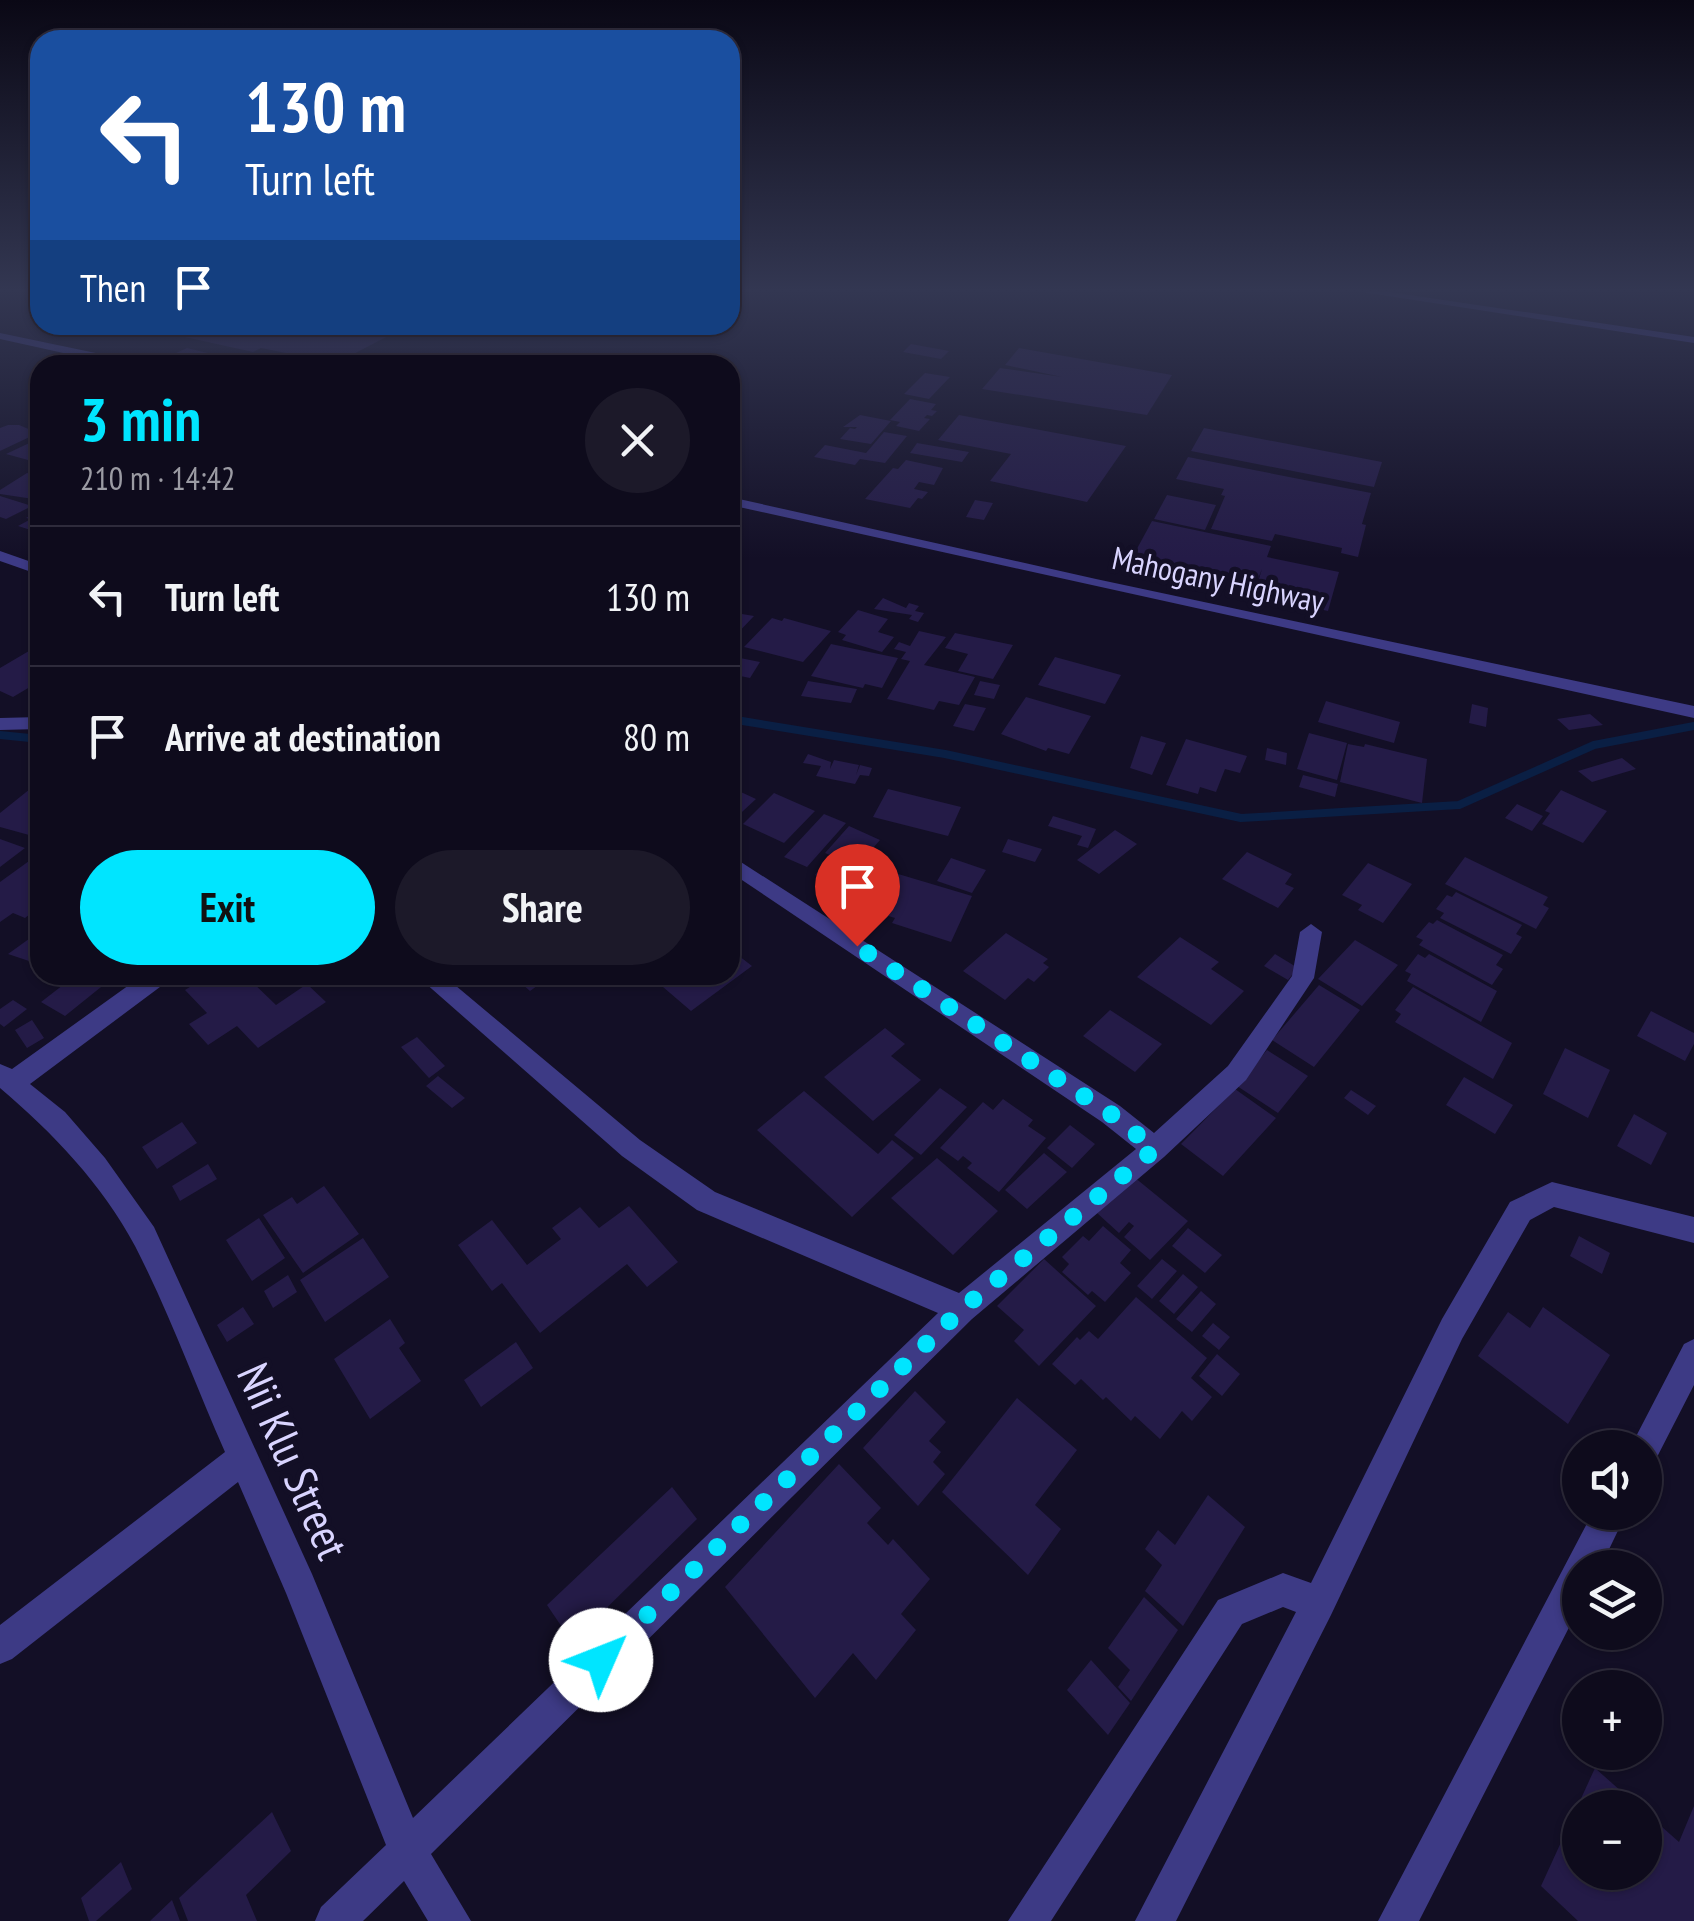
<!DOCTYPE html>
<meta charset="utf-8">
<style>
:root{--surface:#0e0b1c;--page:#1c1929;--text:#f1f3f6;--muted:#9b9ba3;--line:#2e2b3b;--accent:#00e5ff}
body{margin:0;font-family:"PT Sans Narrow",sans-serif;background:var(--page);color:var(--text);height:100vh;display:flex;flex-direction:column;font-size:38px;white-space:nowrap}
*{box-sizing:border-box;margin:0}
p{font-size:32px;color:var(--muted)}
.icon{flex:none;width:55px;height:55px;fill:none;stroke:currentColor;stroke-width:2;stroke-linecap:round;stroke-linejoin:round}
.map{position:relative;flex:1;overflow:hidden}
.drawer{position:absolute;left:30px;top:355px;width:710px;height:630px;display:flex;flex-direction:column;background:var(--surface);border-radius:30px;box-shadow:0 2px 8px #0004,0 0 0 2px var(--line)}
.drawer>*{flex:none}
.banner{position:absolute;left:30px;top:30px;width:710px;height:305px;border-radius:30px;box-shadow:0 2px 8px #0004,0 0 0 2px var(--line);background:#1a4fa0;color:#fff;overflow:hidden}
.tools{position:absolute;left:1562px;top:1430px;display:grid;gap:20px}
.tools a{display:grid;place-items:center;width:100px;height:100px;border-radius:50%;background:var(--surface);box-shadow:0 2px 8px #0004,0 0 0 2px var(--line);font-size:50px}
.pin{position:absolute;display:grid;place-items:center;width:85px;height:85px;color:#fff;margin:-102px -42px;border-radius:50% 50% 50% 0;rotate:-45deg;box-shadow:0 0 10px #0007}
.pin .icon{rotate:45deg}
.me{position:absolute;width:110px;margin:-55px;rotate:46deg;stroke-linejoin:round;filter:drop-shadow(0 0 8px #0008)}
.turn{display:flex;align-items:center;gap:35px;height:210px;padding:0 50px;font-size:45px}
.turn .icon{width:130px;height:130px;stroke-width:2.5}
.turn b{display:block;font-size:70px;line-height:85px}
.then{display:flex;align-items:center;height:95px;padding:0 50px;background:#0003;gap:20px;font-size:38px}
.round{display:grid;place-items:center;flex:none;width:105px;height:105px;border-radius:52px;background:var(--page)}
.overview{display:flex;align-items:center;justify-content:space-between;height:170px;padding:0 50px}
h1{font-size:60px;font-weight:800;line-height:75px;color:var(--accent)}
.button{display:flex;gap:20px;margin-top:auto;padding:20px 50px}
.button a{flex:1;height:115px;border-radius:60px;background:var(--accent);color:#111;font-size:40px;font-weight:800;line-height:115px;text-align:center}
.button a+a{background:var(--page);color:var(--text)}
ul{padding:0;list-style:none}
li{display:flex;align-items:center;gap:30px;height:140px;padding:0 50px;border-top:2px solid var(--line)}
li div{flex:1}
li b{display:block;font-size:38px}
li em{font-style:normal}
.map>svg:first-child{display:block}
</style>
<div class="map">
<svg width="1694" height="1921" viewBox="0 0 1694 1921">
<rect width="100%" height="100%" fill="#130f26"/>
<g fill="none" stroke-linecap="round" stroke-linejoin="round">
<path stroke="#0a1f44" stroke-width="8" d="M730 719 945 754 1241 818 1459 805 1594 745 1694 726
M0 735 40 739"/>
</g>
<path fill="#241b47" d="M45 325H98L77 334Z
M130 325H354L396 332 336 363 261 348 253 352Z
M911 344 949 351 941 359 903 352Z
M187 348 228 358 215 364 174 354Z
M1019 348 1172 375 1147 415 982 389 1000 368 1062 377 1005 365Z
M925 373 950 377 929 399 904 394Z
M910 399 936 404 931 410 937 411 932 416 927 415 924 418 930 419 919 431 896 426 900 422 890 420Z
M860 415 891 421 871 444 840 439 850 428 855 429 857 427H843Z
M959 415 1126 446 1087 502 990 481 1011 454 938 440Z
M8 425H19L38 433 0 451V428Z
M1204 428 1382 462 1374 487 1191 451Z
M884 432 907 436 885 463 860 459 855 465 814 457 825 445 866 453Z
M40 438V454L28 460 6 454Z
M917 443 969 452 962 462 910 453Z
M1188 457 1371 493 1362 524 1366 525 1358 557 1341 553 1342 548 1275 534 1272 541 1211 529 1225 496 1221 495 1224 489 1176 479Z
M906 460 943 468 934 485 919 482 914 489 928 492 922 499 918 498 910 508 865 499 893 468 898 469Z
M27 473 40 475V500L0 494V490Z
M1167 495 1216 505 1205 530 1154 519Z
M0 496 32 506 6 519 0 517Z
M975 500 993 503 984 520 966 517Z
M40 510V533L18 526 31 519 26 518Z
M1152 521 1271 546 1267 557 1339 572 1328 611 1254 595 1262 569 1256 584 1133 556Z
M883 598 906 608 909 603 919 606 915 611 924 613 918 622 909 619 912 615 874 609Z
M858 610 888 619 878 632 894 637 882 652 842 640 846 635 838 632Z
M730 612 754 616 733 638 730 637Z
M772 618 782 621 784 618 831 631 803 662 744 647Z
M919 631 946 637 924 665 975 677 959 705 939 701 934 710 887 699 910 661 901 659 906 652 894 649 899 642 910 646Z
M955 633 1013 645 993 679 958 671 968 654 945 648Z
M831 644 898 658 882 688 865 684 863 688 811 676Z
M34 648 40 650V681L13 697 0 691V668Z
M730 656 760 662 750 678 735 675 730 683Z
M1055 657 1121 675 1105 704 1038 685Z
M808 681 857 689 851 703 801 696Z
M980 681 1000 685 994 699 974 695Z
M1026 697 1091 716 1069 754 1048 748 1046 751 1001 734Z
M1326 701 1400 722 1394 743 1318 722Z
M965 704 986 708 974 731 953 726Z
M1472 704 1488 708 1486 727 1469 723Z
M1590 714 1603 725 1569 730 1557 719Z
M1309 733 1347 743 1337 780 1297 769Z
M1141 736 1166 743 1152 775 1130 768Z
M1186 739 1247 756 1240 773 1225 769 1216 792 1200 787 1198 794 1166 785Z
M1348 744 1364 747 1365 744 1427 759 1422 803 1340 782Z
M1267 748 1287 753 1286 765 1265 760Z
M808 754 831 762 830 769 834 760 859 765 856 775 860 765 872 768 869 776 860 775 855 784 816 776 821 766 803 763Z
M1622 758 1636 769 1592 782 1578 771Z
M1303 775 1338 784 1335 797 1299 787Z
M40 781V838L0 827V813Z
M730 787 756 799 730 823Z
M888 789 961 807 948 836 873 817Z
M1561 790 1607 811 1583 843 1542 824 1550 813 1545 811Z
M774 793 815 811 784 843 743 824Z
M1517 804 1543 816 1532 831 1505 818Z
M824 814 846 823 807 867 784 857Z
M1053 816 1096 829 1088 848 1077 845 1082 836 1048 826Z
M849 826 880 840 840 886 815 875 832 856 825 853Z
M1115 830 1137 844 1099 874 1077 860Z
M0 839 25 848 0 867Z
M1008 839 1042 849 1035 862 1002 852Z
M1247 852 1292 874 1285 884 1294 888 1278 908 1222 879Z
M36 856 40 858V906L25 918 13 913 0 922V882Z
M1465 857 1548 897 1543 905 1549 908 1536 929 1445 884Z
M951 858 986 870 972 893 937 881Z
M1368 863 1412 884 1383 923 1358 910 1362 905 1342 895Z
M868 865 972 896 951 942 892 923 895 918 846 903Z
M1456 892 1522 925 1516 934 1522 937 1511 954 1440 918 1444 913 1436 909 1447 895 1452 897Z
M1437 920 1503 955 1496 965 1503 969 1492 985 1419 945 1423 940 1416 937 1429 922 1433 924Z
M40 931V969L30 966 35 963 8 954Z
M1006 933 1048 959 1043 963 1049 967 1034 982 1028 978 1005 1000 963 971Z
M1180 937 1219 962 1211 969 1244 991 1211 1025 1137 977Z
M1355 940 1398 965 1362 1006 1318 979Z
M730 949 752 966 691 1011 649 975H730Z
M1275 954 1298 968 1288 980 1264 966Z
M1418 954 1425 958 1429 954 1497 991 1481 1022 1407 981 1411 974 1405 971Z
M76 975H116L65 1016 41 1002Z
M209 975H245L276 1005 307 984 326 1002 258 1048 237 1026 208 1045 189 1024 207 1013 185 990Z
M512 975H552L530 991Z
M1319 985 1360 1010 1314 1067 1272 1040Z
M1413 987 1512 1043 1493 1079 1395 1022 1401 1014 1395 1010Z
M13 1000 27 1009 4 1027 0 1024V1009Z
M1110 1010 1162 1044 1135 1072 1083 1036Z
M1651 1011 1694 1033V1044L1685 1061 1637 1036Z
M32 1020 44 1038 27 1048 15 1030Z
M885 1028 905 1044 891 1056 921 1080 873 1121 824 1077Z
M417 1037 445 1066 429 1078 401 1047Z
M1565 1048 1610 1070 1588 1118 1543 1094Z
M1267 1050 1308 1076 1278 1113 1237 1086Z
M438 1076 465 1098 452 1108 426 1086Z
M1464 1077 1513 1105 1495 1134 1446 1105Z
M940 1088 967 1107 921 1155 894 1135Z
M1235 1089 1276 1118 1223 1176 1181 1144Z
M1351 1090 1376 1106 1368 1115 1344 1098Z
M804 1091 878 1154 892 1140 914 1158 852 1217 757 1130Z
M1003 1099 1033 1120 1028 1126 1046 1138 999 1192 967 1168 972 1163 963 1156 958 1161 940 1148 983 1102 993 1110Z
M1634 1114 1667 1133 1651 1165 1617 1146Z
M182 1122 197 1143 157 1169 142 1147Z
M1070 1125 1095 1144 1072 1168 1047 1148Z
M1044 1153 1067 1172 1027 1209 1005 1190Z
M937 1158 998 1211 953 1255 891 1198Z
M208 1164 217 1179 180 1201 172 1186Z
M1134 1177 1188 1221 1150 1260 1124 1237 1134 1226 1129 1222 1119 1233 1097 1213Z
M324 1186 359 1234 303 1273 263 1215 292 1197 297 1204Z
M629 1206 678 1262 647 1287 627 1264 540 1333 502 1283 492 1291 458 1245 492 1220 527 1265 561 1239 552 1228 580 1207 599 1228Z
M259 1218 285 1258 252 1281 226 1240Z
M1103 1226 1131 1250 1120 1263 1131 1273 1105 1302 1092 1291 1088 1295 1062 1272 1069 1264 1062 1257 1083 1236 1089 1241Z
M1188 1228 1222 1255 1205 1273 1172 1246Z
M1579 1236 1610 1253 1602 1274 1570 1256Z
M363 1238 389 1277 325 1322 300 1280Z
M1044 1259 1096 1306 1039 1366 1014 1341 1024 1330 997 1306Z
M1162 1259 1177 1271 1152 1299 1137 1286Z
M1183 1274 1198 1287 1174 1314 1159 1301Z
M288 1275 297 1292 273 1308 264 1291Z
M1201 1291 1216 1304 1192 1332 1176 1319Z
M1136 1297 1207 1358 1191 1378 1212 1397 1192 1421 1182 1411 1160 1439 1135 1416 1131 1421 1106 1397 1103 1400 1081 1379 1075 1385 1052 1364 1077 1337 1080 1340 1089 1331 1098 1339Z
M243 1307 254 1324 227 1342 217 1325Z
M1543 1307 1610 1355 1568 1424 1478 1356 1508 1312 1530 1328Z
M390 1319 405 1343 399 1348 421 1381 370 1419 334 1359Z
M1213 1323 1230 1337 1219 1350 1202 1336Z
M516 1342 533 1368 481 1407 464 1380Z
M1217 1354 1240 1374 1222 1396 1199 1376Z
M915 1391 946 1422 929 1441 941 1452 933 1462 945 1474 918 1506 863 1448Z
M1017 1398 1077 1450 1035 1505 1061 1529 1028 1575 942 1492Z
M839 1464 881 1508 867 1523 888 1545 893 1539 930 1579 901 1614 916 1630 876 1680 853 1653 815 1698 725 1587Z
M672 1487 697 1519 572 1642 547 1605Z
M1208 1495 1245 1527 1183 1626 1145 1591 1162 1565 1145 1549 1158 1530 1175 1545Z
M1144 1597 1178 1630 1131 1701 1118 1687 1130 1670 1108 1648Z
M1091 1660 1130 1703 1108 1735 1067 1690Z
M1595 1768 1640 1808H1580V1872H1645V1812L1679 1842 1694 1806V1921H1578L1541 1886Z
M272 1812 291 1851 246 1895 257 1921H188L179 1898Z
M121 1862 132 1889 96 1921H89L81 1898Z
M172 1900 180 1921H150Z"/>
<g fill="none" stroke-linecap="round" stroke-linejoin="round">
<path fill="#3d3a85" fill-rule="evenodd" d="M1349 290H1376L1694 337V343Z
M0 333 134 361 140 365H118L0 339Z
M730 497 1096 579 1694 706V718L730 505Z
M0 551 40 565V575L0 561Z
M40 717V729L0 730V718Z
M730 855 1120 1106 1154 1133 1228 1066 1292 976 1300 932 1311 924 1322 932 1314 978 1246 1080 1164 1157 972 1319 431 1854 471 1921H428L404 1881 363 1921H315L321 1907 386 1845 286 1593 238 1482 12 1659 0 1664V1625L225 1452C195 1384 169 1312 135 1246 102 1184 53 1133 0 1088V1064L12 1069 143 975H171L168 981 30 1084 65 1112 105 1158 154 1227 312 1574 413 1818 938 1313 697 1210 622 1156 416 975H443L640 1140 715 1192 959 1293 1136 1149 1102 1122 730 872Z
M1552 1182 1694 1217V1243L1554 1207 1530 1220 1462 1339 1331 1615 1176 1921H1135L1296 1612 1283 1607 1242 1624 1051 1921H1008L1218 1600 1283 1573 1311 1583 1442 1319 1510 1202Z
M1694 1339V1385L1656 1459 1645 1464V1448H1630L1684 1344Z
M1593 1512H1627L1600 1568H1580V1606L1419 1921H1378Z"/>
</g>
<linearGradient id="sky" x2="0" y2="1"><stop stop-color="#0a0815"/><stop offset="0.52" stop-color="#333752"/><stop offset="1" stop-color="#333752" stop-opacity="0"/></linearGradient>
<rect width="1694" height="559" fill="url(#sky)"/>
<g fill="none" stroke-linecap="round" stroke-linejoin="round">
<path stroke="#00e5ff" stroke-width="18" stroke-dasharray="0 32.4" d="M601 1660 962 1309 1155 1149 1111 1114 857 946"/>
</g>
<g text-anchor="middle" stroke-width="10" stroke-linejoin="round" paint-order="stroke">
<g font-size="32" fill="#d9d4ff" stroke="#130f26">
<text transform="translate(1218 580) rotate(12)" y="11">Mahogany Highway</text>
</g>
<g font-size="45" fill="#d9d4ff" stroke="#130f26">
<text transform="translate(293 1461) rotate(66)" y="16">Nii Klu Street</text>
</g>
</g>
</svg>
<div class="tools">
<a><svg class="icon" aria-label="sound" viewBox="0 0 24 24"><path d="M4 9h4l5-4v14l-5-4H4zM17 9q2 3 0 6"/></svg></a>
<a><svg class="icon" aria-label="layers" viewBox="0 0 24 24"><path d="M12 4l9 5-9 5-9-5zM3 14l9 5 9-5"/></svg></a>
<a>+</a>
<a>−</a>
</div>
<div class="pin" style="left:857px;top:946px;background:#d93025"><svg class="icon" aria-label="arrive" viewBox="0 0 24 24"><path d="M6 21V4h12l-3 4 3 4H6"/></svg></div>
<svg class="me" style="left:601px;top:1660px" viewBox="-20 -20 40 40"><circle r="19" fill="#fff"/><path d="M0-13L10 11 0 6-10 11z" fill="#00e5ff"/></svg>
<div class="banner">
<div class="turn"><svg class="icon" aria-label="left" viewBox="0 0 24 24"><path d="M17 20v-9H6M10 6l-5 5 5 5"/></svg><div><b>130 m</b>Turn left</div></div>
<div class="then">Then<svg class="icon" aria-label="arrive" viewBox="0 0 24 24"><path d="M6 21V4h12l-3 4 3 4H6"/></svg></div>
</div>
<section class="drawer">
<div class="overview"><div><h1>3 min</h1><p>210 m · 14:42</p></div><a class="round"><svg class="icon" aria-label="close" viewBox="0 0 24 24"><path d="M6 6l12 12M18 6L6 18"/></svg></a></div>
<ul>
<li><svg class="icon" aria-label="left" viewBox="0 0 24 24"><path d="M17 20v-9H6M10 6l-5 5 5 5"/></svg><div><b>Turn left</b></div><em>130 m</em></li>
<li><svg class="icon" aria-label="arrive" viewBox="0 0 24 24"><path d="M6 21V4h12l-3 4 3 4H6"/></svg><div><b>Arrive at destination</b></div><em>80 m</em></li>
</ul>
<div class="button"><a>Exit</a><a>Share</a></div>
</section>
</div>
